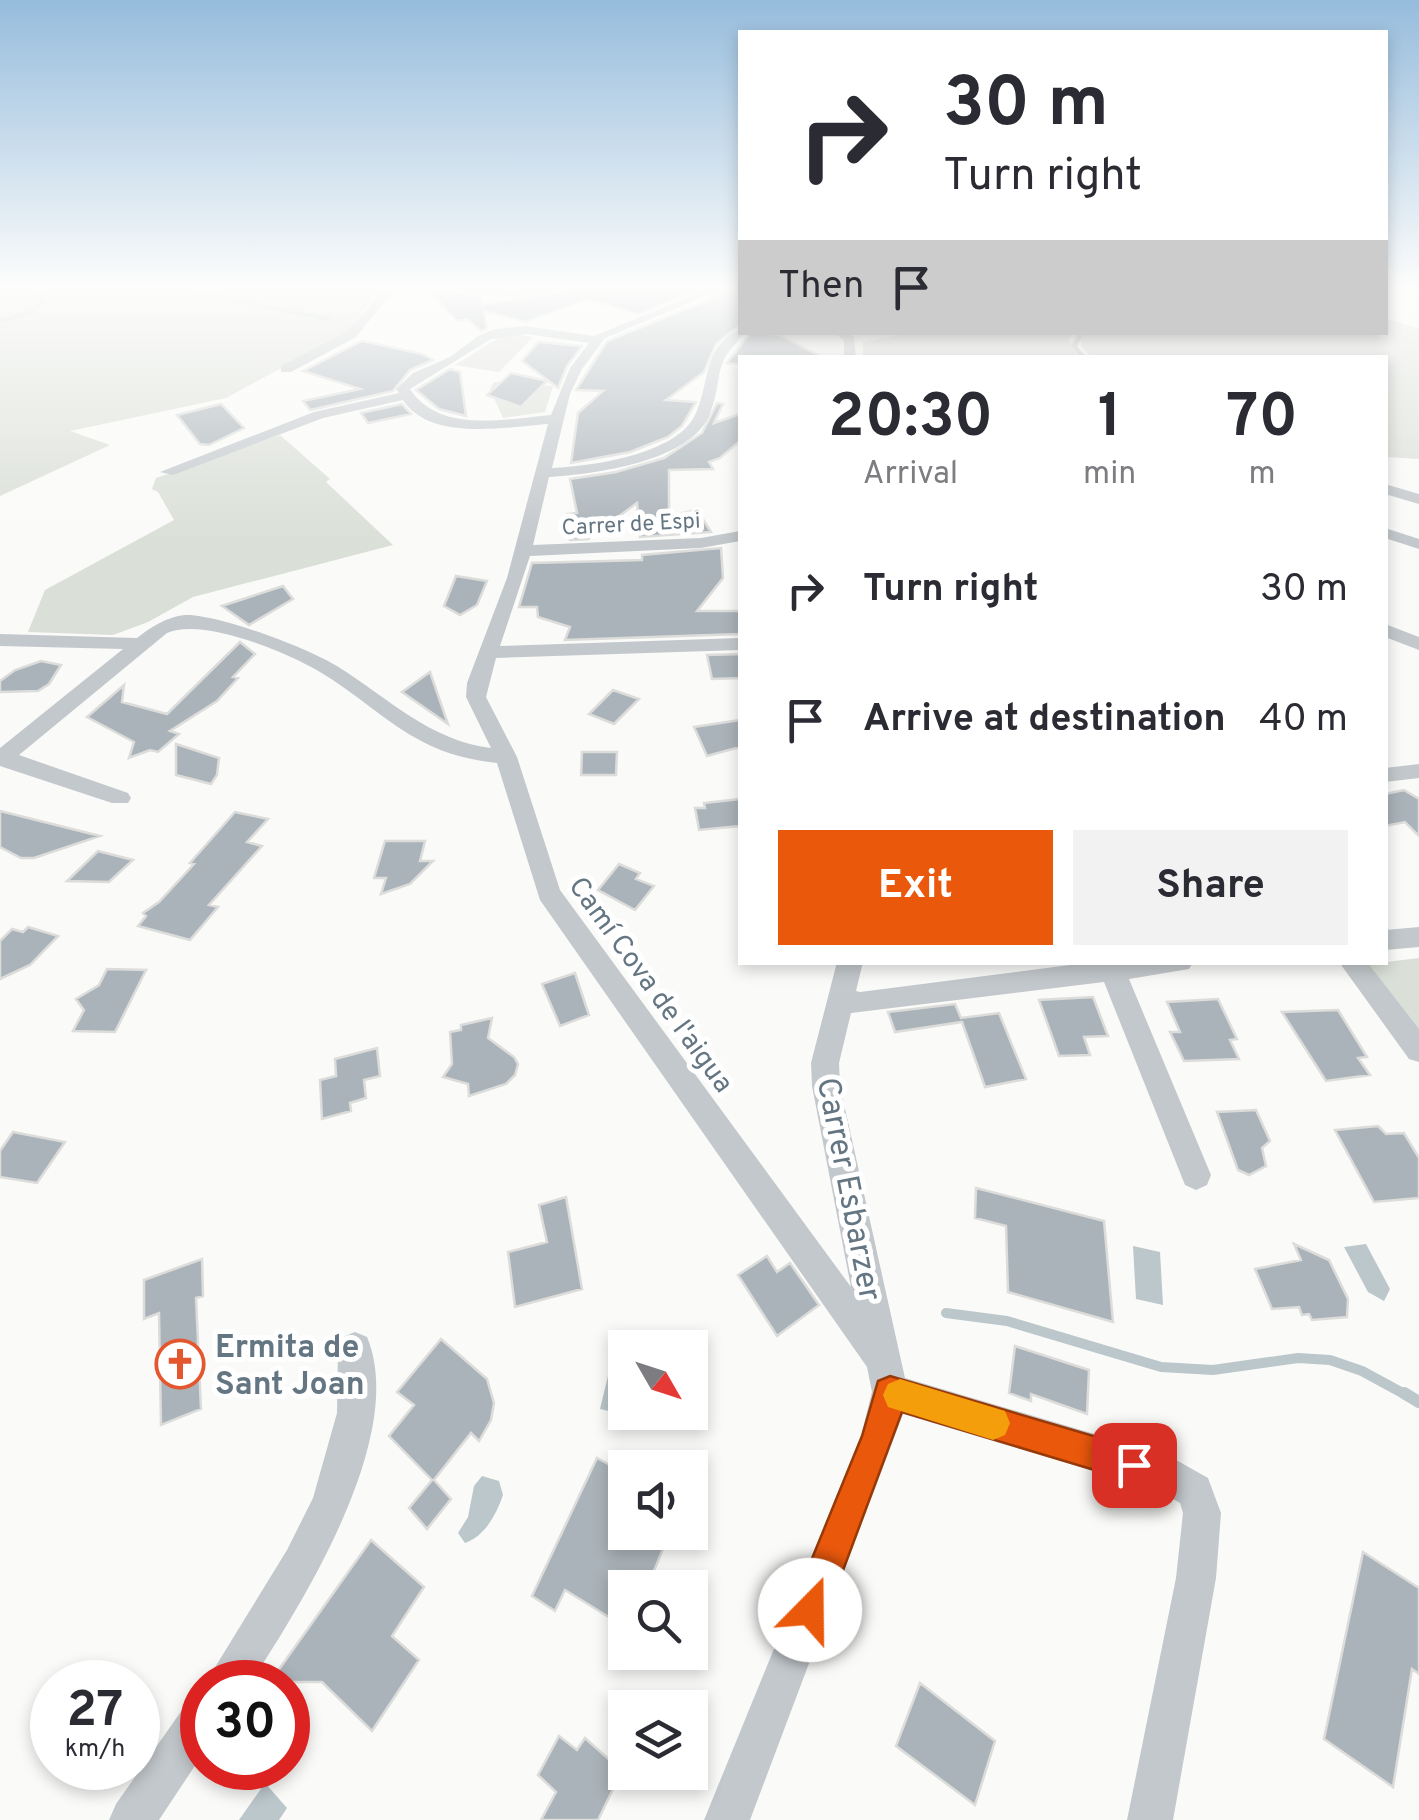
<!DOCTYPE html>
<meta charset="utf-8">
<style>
:root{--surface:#fff;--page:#f2f2f3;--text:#2b2b33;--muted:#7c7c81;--accent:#ea580c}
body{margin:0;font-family:Overpass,sans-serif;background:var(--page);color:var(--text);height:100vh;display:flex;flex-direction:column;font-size:38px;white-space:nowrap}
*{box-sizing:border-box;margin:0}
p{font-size:32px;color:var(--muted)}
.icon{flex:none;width:55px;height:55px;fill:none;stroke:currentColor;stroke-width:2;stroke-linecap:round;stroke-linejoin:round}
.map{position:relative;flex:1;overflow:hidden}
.sheet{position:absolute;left:738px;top:355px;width:650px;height:610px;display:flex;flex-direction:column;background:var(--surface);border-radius:0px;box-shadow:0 5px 15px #0003}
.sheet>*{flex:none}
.guide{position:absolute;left:738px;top:30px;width:650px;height:305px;border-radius:0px;box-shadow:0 5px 15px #0003;background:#fff;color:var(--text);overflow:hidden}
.needle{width:65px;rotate:129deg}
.buttons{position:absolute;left:608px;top:1330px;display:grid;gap:20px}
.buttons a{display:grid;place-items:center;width:100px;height:100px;border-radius:0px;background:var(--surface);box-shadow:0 5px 15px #0003;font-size:50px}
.speed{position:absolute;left:30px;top:1660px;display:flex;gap:20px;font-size:50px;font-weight:700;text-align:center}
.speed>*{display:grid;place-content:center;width:130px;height:130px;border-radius:50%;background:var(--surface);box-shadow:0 5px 15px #0003;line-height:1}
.speed small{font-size:25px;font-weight:400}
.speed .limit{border:15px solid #d22;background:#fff;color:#111}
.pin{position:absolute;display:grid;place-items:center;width:85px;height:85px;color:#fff;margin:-42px;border-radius:20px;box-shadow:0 5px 15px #0006}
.me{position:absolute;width:110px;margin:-55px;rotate:22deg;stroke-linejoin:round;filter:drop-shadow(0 0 8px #0008)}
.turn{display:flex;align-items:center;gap:35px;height:210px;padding:0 40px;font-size:45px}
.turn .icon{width:130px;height:130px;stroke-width:2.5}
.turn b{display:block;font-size:70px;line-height:85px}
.then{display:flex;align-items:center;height:95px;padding:0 40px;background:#0003;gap:20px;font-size:38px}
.eta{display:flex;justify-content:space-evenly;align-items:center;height:170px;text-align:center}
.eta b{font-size:60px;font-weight:700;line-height:70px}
.action{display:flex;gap:20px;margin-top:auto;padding:20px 40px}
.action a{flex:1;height:115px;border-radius:0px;background:var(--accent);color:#fff;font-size:40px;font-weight:700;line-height:115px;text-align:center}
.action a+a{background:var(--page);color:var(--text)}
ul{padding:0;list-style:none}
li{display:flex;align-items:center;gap:30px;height:130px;padding:0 40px}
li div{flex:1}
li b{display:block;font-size:38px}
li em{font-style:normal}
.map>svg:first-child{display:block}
</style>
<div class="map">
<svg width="1419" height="1820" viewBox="0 0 1419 1820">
<rect width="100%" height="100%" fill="#fafaf8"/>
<path fill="#dadfd7" d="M0 288H380L348 332 226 398 70 431 110 445 0 496Z
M1385 319 1419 328V459L1385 457V358L1091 357 1081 346V338L1087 332H1385Z
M910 333H1075L1068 339 1077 357H863V342Z
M514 334 533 337 499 372 454 365C476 355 489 338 514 334Z
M494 382 553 386 545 412 503 418 490 389Z
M280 435 330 479 326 482 393 545 193 597 148 622 113 635 28 632 45 590 174 520 158 492 152 489 156 478Z
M1419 958V1035L1362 965Z"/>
<path fill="#bbc7cb" d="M1366 1244 1390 1289 1384 1301 1368 1292 1344 1247Z
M1133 1246 1160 1252 1163 1305 1136 1299Z
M608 1376 625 1379V1412L653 1413 652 1421 600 1409Z
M482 1476 499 1481 503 1495C496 1515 485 1536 465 1543L458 1533 468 1517 474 1486Z
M265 1783 287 1808 279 1820H239Z"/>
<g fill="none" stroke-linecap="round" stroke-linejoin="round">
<path stroke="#bbc7cb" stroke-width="4" d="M174 288 328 319"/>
<path stroke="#bbc7cb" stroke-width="10" d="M946 1313 1007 1321 1161 1367 1213 1370 1298 1358 1330 1360 1362 1371 1408 1396"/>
<path stroke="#bbc7cb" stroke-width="12" d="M1404 1393 1419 1402"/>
</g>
<path fill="#aab3b9" stroke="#dcdcda" stroke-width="2.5" d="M427 288 480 296 482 304 570 291V288H693L694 291 639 314 587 299 526 322 484 311 487 328 481 331 467 319 457 321Z
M726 293 740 295V325L716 344 704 372 666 400 696 402 682 426 668 437 630 452 571 463 578 413 603 391 576 390 607 341Z
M751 332 779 335 824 358H740V364L727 363Z
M362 341 422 354 433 360 410 370 393 391 310 410 303 401 360 389 303 371Z
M538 342 582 346 567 366 558 388 522 361Z
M450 369 460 372 466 416 439 409 416 390Z
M511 373 547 381 521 407 487 395Z
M717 403 723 404 714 423 740 414V441L720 458 709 462 713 469 669 470V516L697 510 711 532 640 537 637 503 588 539 570 540 567 514 577 513 570 479 616 472 664 458 702 433Z
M221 404 244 428 209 445 200 444 177 415Z
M402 404 411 414 368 423 361 413Z
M721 548 723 578 697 611H740V634L565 640 570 627 538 617 537 607H519L532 563 642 560V555Z
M456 576 487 581 477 605 460 615 444 606Z
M283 586 293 599 249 625 222 606Z
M240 642 255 654 233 677 238 678 217 701 170 731 179 734 158 752 150 750 129 758 134 742 87 717 124 685 122 702 167 714Z
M740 654V678L712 679 707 655Z
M41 661 61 665 49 684 38 691 0 692V681L15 670Z
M430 672 448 724 402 692Z
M613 690 639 699 614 724 589 714Z
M740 720V747L707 756 694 727Z
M176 744 219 758 217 775 211 784 176 775Z
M582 752H617L616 775H581Z
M1404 790 1419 799V836L1405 822 1385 826V794Z
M740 799V826L699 830 695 808H705L704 803Z
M0 811 100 836 34 858H21L0 847Z
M235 812 268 819 247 842 262 846 209 905 218 907 190 940 138 926 146 916 143 913 159 902 194 864 190 863Z
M385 841H425L420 861H433L410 884 381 894 386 878H374Z
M98 851 133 860 109 882 67 881Z
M619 864 640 873 636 879 654 886 635 910 598 890Z
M28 927 58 936 30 965 0 979V941L12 929 23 932Z
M107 969 146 970 115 1032 73 1031 84 1010 76 999 99 985Z
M575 973 589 1015 560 1026 542 984Z
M1093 997 1108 1036 1084 1037 1090 1055 1059 1056 1039 1000Z
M1218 999 1237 1039 1230 1040 1239 1059 1184 1061 1170 1032H1180L1167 1002Z
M955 1004 961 1018 999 1013 1026 1079 985 1087 962 1022 895 1032 888 1012Z
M1338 1010 1367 1057 1358 1058 1370 1075 1326 1081 1282 1012Z
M492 1018 488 1038 514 1057 518 1064 515 1075 506 1084 469 1096 468 1084 443 1077 452 1064 450 1032 461 1030V1025Z
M377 1048 380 1076 364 1080 366 1098 350 1103 351 1111 322 1119 320 1080 336 1076 335 1059Z
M1256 1110 1270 1141 1262 1148 1266 1166 1249 1175 1238 1170 1217 1112Z
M1378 1126 1386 1134 1404 1133 1419 1158V1198L1374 1202 1335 1130Z
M13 1132 65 1142 37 1183 0 1177V1151Z
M976 1188 1104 1221 1113 1322 1008 1292 1006 1226 975 1218Z
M566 1197 582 1289 515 1307 508 1252 547 1242 539 1205Z
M1294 1244 1329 1260 1348 1299 1347 1317 1312 1320 1309 1314 1302 1315 1299 1307 1272 1309 1255 1269 1301 1260Z
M767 1256 777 1272 790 1263 819 1305 777 1336 738 1275Z
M202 1259 203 1296 196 1298 201 1409 161 1425 159 1313 144 1319V1280Z
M441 1339 487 1379 494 1403 491 1420 479 1441 471 1433 434 1480 451 1499 427 1529 409 1508 432 1480 389 1436 414 1405 397 1392Z
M1015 1346 1089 1370 1087 1414 1031 1394V1401L1009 1393Z
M597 1458 625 1473V1532H670L647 1588H625V1627L565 1590 555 1611 532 1596Z
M371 1540 424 1587 392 1636 419 1660 372 1731 322 1682H270Z
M1363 1552 1419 1588V1674L1412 1669 1393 1787 1324 1739Z
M920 1683 995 1741 975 1805 896 1746Z
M559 1736 577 1750 585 1738 622 1771 598 1820H541L556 1792 538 1775Z"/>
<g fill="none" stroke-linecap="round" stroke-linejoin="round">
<path fill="#c3c8cc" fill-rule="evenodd" d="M35 288H40L44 303 32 313 0 323V319L28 311 39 302Z
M1079 332H1085L1077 346 1087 358H1080L1071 346Z"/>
<path fill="#c3c8cc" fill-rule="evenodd" d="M385 288H396L356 337 291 372H281V366L348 331Z
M452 288H564L515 297Z
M710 288H725L605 338 582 369 570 394 552 468C591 466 676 455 695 415 711 382 701 348 740 329V332H747C710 366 725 374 710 414 691 462 594 474 549 477L533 545 701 538 740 531V541L701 548 530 556 500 646 740 638V650L496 658 486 697 517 757 560 890 851 1287 812 1086 811 1063 837 962H863L856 991 860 992 1093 962H1193L1189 969 1129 979 1211 1175 1207 1185 1196 1190 1185 1185 1104 982 851 1013 839 1063 840 1086 905 1378 1169 1456 1208 1478 1221 1513 1216 1578 1173 1820H1127L1176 1578 1183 1513 1180 1503 1160 1491 903 1414 750 1820H704L861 1436 872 1392 867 1367 540 900 497 763C471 760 446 754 423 742 386 723 356 693 320 672 287 652 202 617 167 633L19 755 128 793 131 798 128 803H112L0 766V748L123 649 0 646V634L137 638C151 627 166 617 185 615 218 614 308 648 337 666 387 697 430 741 491 748L466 697 467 683 507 578 548 424C507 427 430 442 403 400L323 418 173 475 160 472 314 412 399 393 396 389 413 373 450 357 478 336 495 329 526 326 594 336ZM526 334 589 343 570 368 551 415C505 419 439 434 410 389L491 339Z
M835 332H849L854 337 856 358H844V341Z
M1385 484 1419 494V504L1385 494Z
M1385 528 1419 539V549L1385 538Z
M1385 624 1419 637V650L1385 637Z
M1419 764V778L1385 782V768Z
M1419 927V947L1385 950V930Z
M1339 962H1367L1419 1029V1062L1409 1059Z
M355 1332 367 1337C408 1435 303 1602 251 1682H206L287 1550 313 1498 337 1413 338 1349 343 1337Z
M202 1696V1755L159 1820H109L116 1804 187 1703Z"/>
</g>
<linearGradient id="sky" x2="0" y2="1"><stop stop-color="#96bcdc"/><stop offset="0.53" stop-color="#fdfdfc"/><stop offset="1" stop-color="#fdfdfc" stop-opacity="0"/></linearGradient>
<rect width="1419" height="542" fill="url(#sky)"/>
<path fill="#ea580c" stroke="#983908" stroke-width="2.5" d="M890 1376 1134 1448 1146 1453 1151 1465 1146 1477 1134 1482 902 1412 823 1624 810 1629 797 1624 791 1610 862 1436 878 1381Z"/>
<path fill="#f59e0b" d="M900 1379 1005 1411 1010 1423 1005 1435 993 1440 888 1407 883 1395 888 1384Z"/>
<defs>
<g id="church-ring" transform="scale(2.5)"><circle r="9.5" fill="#fff" stroke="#e4572e" stroke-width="1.5"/><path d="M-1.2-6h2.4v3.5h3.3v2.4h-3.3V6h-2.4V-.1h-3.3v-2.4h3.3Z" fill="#e4572e"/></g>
</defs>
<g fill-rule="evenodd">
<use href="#church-ring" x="180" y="1364"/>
</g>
<g text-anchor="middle" stroke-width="10" stroke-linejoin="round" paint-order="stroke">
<g font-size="22" fill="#657683" stroke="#fff">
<text transform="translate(631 523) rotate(-3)" y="8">Carrer de Espi</text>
</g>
<g font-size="28" fill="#657683" stroke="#fff">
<text transform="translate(652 984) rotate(54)" y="10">Camí Cova de l'aigua</text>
</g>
<g font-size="32" fill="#657683" stroke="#fff">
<text transform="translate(850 1189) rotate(79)" y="11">Carrer Esbarzer</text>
</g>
<g font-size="32" font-weight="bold" fill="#657683" stroke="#fff" text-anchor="start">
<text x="215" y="1357">Ermita de<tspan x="215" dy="37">Sant Joan</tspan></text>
</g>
</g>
</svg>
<div class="buttons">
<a><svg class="needle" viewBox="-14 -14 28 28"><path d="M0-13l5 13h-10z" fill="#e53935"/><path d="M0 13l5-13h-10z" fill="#7c7c81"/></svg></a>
<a><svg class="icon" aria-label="sound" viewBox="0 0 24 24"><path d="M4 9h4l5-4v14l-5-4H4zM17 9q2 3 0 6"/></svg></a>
<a><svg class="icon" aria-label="search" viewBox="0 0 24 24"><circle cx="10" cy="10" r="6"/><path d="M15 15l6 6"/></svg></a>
<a><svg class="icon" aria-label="layers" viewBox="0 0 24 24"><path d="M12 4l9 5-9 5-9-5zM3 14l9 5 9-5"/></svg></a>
</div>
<div class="speed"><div>27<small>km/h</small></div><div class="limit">30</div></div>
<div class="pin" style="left:1134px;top:1465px;background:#d93025"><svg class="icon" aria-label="arrive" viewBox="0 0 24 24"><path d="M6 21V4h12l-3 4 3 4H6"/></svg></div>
<svg class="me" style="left:810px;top:1610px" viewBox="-20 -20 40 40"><circle r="19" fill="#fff"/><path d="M0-13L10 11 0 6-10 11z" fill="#ea580c"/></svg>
<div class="guide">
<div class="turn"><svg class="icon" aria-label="right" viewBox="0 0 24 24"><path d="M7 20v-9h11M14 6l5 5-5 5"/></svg><div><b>30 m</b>Turn right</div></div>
<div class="then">Then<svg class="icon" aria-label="arrive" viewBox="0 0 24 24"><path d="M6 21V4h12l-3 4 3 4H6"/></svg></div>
</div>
<section class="sheet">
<div class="eta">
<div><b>20:30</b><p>Arrival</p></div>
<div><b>1</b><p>min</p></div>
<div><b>70</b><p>m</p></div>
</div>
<ul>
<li><svg class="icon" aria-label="right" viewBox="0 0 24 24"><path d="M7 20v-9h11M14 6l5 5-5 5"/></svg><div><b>Turn right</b></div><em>30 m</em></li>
<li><svg class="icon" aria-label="arrive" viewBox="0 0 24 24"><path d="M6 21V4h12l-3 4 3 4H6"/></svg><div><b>Arrive at destination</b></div><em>40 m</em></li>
</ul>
<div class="action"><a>Exit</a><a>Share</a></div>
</section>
</div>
